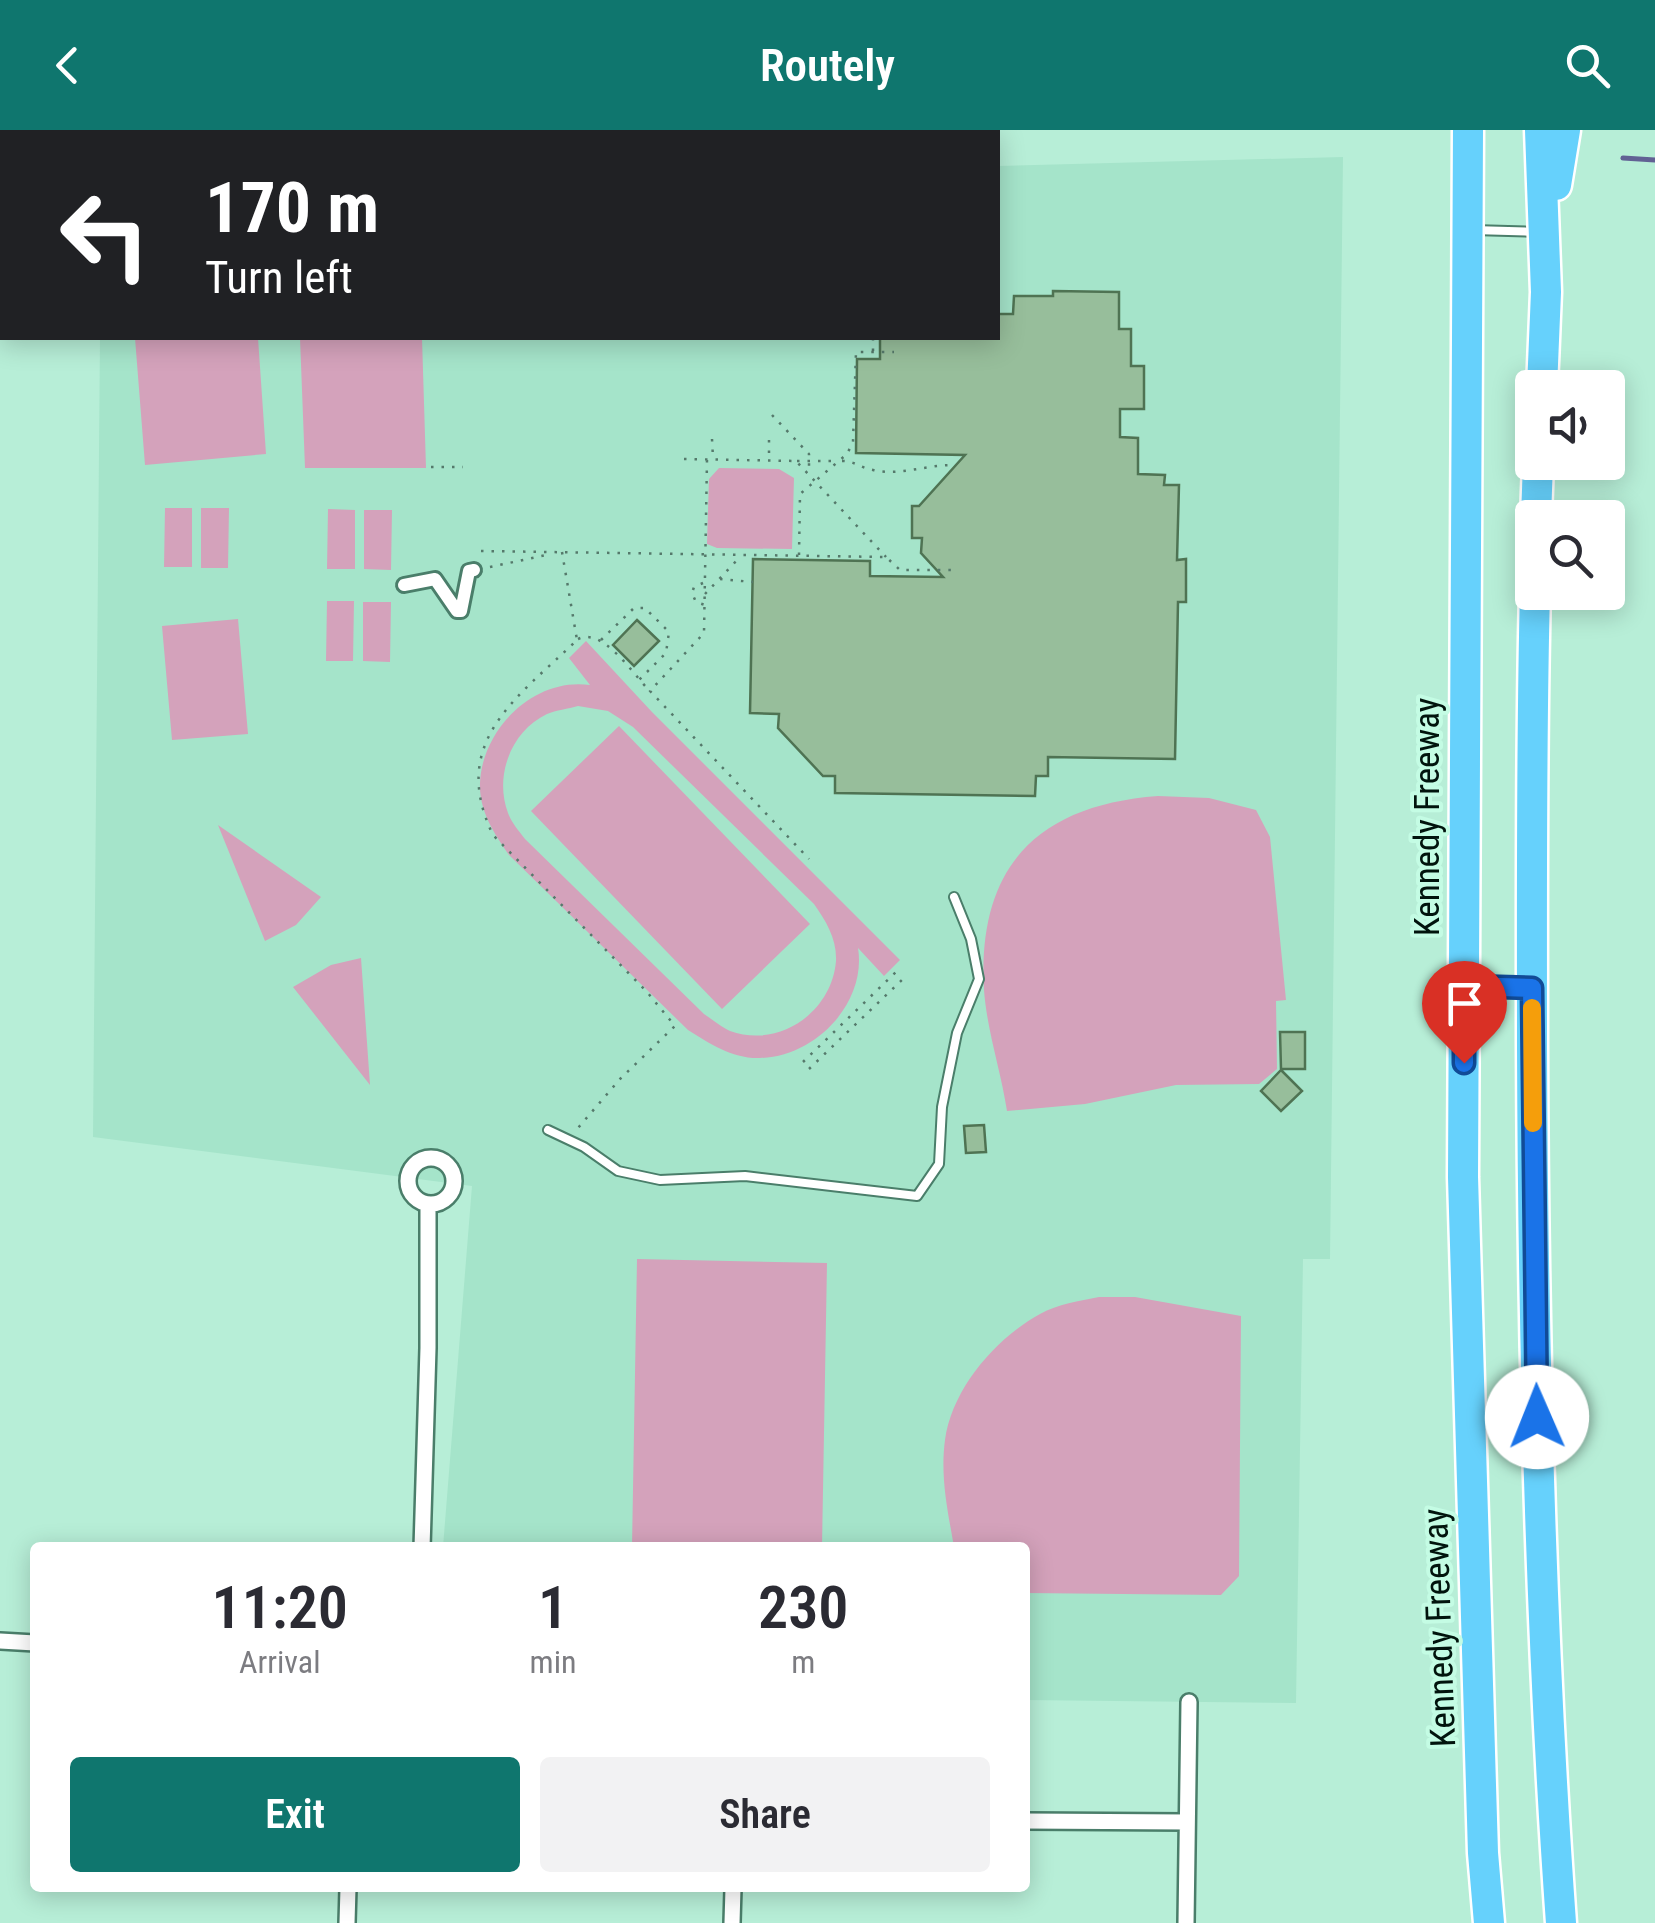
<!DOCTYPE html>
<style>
:root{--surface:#fff;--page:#f2f2f3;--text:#2b2b33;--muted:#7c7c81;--accent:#0f766e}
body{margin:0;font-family:"Roboto Condensed",sans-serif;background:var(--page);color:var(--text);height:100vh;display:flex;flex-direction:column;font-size:38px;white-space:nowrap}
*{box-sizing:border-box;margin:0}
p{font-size:32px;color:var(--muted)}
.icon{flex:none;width:55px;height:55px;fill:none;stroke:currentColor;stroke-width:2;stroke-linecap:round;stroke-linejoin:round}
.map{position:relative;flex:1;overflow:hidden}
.sheet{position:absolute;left:30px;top:1412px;width:1000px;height:350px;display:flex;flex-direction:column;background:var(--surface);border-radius:10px;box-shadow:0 5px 25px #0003}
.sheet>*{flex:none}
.guide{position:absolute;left:0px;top:0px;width:1000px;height:210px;box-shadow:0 5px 25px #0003;background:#202124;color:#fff;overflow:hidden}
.buttons{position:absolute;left:1515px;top:240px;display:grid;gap:20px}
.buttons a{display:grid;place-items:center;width:110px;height:110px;border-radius:10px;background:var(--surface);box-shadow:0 5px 25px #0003;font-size:50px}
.pin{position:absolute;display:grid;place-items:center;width:85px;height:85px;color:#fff;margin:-102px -42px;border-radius:50% 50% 50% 0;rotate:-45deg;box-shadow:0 0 10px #0007}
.pin .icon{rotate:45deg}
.me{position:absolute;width:110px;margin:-55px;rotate:359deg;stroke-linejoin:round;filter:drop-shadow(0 0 8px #0008)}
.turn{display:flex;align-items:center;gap:35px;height:210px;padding:0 40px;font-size:45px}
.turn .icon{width:130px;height:130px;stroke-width:2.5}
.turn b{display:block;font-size:70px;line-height:85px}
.eta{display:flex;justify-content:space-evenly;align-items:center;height:170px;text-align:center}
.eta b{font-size:60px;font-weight:600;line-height:70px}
.primary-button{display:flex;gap:20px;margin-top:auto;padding:20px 40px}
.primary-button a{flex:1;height:115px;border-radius:10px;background:var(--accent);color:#fff;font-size:40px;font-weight:600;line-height:115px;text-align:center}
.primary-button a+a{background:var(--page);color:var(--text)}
header{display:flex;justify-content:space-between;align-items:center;height:130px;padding:0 40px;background:var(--accent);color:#fff;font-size:45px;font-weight:600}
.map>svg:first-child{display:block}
</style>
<header><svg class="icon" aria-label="back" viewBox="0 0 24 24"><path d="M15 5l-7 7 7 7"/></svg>Routely<svg class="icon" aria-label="search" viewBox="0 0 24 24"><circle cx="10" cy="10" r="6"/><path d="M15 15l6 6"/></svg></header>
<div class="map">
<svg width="1655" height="1793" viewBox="0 0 1655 1793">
<rect width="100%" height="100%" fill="#b7eed7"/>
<path fill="#a5e4ca" d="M1343 27 1330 1129H1303L1296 1573 1025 1570V1418L443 1417 472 1056 93 1007 100 208H998V36Z"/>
<path fill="#d4a2bb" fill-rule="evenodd" d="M135 208H258L266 324 145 335Z
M300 208H422L426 338H305Z
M719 338 779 339 794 348 792 419 717 418 707 414 709 349Z
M165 378H192V437H164Z
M201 378H229L228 438H201Z
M328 379 355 380V439H327Z
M364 380H392L391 440 364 439Z
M327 471H354L353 531H326Z
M363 472H391L390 532 363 531Z
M238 489 248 604 172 610 162 496Z
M586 511 652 582 900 830 884 846 858 818C867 873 815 927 760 928 733 929 710 914 688 900L509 725C494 703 479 681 480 653 482 599 534 547 590 555L569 528ZM578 576 608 581 633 597 814 774C826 791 837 809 836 831 832 882 779 919 730 901 721 897 712 889 704 884L525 709C519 701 511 692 508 683 494 646 511 601 547 584 556 580 568 579 578 576Z
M619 596 810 794 722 879 531 681Z
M1158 666 1209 668 1256 680 1270 707 1286 870 1276 871 1277 939 1259 954 1176 955 1085 974 1007 981C1001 941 987 901 984 860 977 736 1038 675 1158 666Z
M218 695 321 767 296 795 265 811Z
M361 828 370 955 293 857 331 835Z
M637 1129 827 1133 822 1417H632Z
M1099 1167H1135L1241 1186 1239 1446 1221 1465 1025 1463V1418L954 1417C948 1382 940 1347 945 1310 952 1259 995 1209 1040 1184 1058 1174 1079 1171 1099 1167Z"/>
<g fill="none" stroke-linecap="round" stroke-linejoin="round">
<path stroke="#616194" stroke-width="5" d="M1623 28 1655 30"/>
</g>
<path fill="#97be9b" stroke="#4f7353" stroke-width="2.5" d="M1053 161 1119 162V199H1131V236H1144V279H1120V307L1138 308V344L1165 345 1164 355H1179L1177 430 1186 429V472H1178L1175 629 1048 627V646H1036L1035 666 835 663V646H823L778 598 779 584 750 583 753 429 870 431V446L943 447 921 423 922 408H912V376H919L965 325 856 323 857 229H880V208H998V184H1013L1014 166H1053Z
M637 490 659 511 634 536 613 515Z
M1280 902H1305V939H1281Z
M1281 940 1302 961 1281 981 1261 961Z
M984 995 986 1022 966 1023 964 996Z"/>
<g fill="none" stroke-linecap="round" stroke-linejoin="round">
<g stroke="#4a7e6a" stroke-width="12">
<path id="service" d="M1473 100 1539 102
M1472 857 1523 858
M548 1000 584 1017 618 1041 660 1050 745 1046 917 1066 939 1034 942 977 957 903 979 849 971 809 954 767"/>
</g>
<g stroke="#4a7e6a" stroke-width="18">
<path id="pedestrian" d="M404 455 435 449 457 481H461L469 441 474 440"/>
</g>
<g stroke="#4a7e6a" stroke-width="20">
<path id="minor" d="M424 2V0
M408 1051a23 23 0 1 1 46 0a23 23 0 1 1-46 0Z
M422 1418 428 1218V1074
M0 1511 35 1513
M1025 1691 1187 1692
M347 1793 348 1758
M732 1793 733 1758
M1186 1793 1189 1572"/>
</g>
<g stroke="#4a7e6a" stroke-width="25">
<path id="tertiary" d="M780 2V0
M0 4H2"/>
</g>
<g stroke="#fff" stroke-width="35">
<path id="motorway" d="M1468 0 1463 1047 1483 1723 1489 1793
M1540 0 1546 162 1542 258
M1556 55 1565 0
M1536 388 1538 332
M1535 462C1531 614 1532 765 1532 916 1533 1209 1540 1501 1561 1793"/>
</g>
<path stroke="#55796b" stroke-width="2.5" stroke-dasharray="2.5 8" stroke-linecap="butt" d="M873 221V208
M772 285 809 324V343
M712 309 713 328
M769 310V329
M684 329 796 331 886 427
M707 330 704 503 650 561 809 729
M797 331H834
M842 331C855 331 861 338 873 340 900 346 925 335 953 335
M431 337H463
M481 421 886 427 900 440H955
M562 422 577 510C517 568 448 612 493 705L647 862 675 896 620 949 578 998
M799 425 800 364 847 324 853 312 856 222H894
M490 437 551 424
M720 449 753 452
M703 453 694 457 692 463 696 472 705 475
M705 464 740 427
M578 509C603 497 632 543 648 559
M601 510 634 478H645L669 502 666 523 639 550
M803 932 900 838
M809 939 905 847"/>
<use href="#service" stroke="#fff" stroke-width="8"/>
<use href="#pedestrian" stroke="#fff" stroke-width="12"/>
<use href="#minor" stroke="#fff" stroke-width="15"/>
<use href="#tertiary" stroke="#fff" stroke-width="20"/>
<use href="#motorway" stroke="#66d1fc" stroke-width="30"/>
</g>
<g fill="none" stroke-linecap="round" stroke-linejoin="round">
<g stroke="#114b97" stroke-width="25">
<path id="route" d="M1464 933V856L1532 858 1537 1287"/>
</g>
<use href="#route" stroke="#1a73e8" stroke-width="18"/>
<path stroke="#f59e0b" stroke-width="18" d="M1532 878 1533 993"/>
</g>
<g text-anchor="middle" stroke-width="8" stroke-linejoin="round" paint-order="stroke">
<g font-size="35" fill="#01140d" stroke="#c4fce4">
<text transform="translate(1427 687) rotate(-90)" y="12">Kennedy Freeway</text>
<text transform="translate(1439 1498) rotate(-92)" y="12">Kennedy Freeway</text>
</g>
</g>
</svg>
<div class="buttons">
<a><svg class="icon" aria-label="sound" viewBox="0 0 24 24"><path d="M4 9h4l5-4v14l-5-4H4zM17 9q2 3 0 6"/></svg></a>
<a><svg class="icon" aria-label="search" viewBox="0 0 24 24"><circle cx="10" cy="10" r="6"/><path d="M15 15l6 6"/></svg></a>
</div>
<div class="pin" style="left:1464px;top:933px;background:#d93025"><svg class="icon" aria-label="arrive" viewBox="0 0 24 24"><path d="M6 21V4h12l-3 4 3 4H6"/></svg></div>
<svg class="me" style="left:1537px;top:1287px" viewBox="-20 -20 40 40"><circle r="19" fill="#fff"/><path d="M0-13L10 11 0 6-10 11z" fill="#1a73e8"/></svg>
<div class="guide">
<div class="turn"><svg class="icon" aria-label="left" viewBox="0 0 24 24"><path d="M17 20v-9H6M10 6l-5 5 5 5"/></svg><div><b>170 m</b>Turn left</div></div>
</div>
<section class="sheet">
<div class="eta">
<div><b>11:20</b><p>Arrival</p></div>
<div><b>1</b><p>min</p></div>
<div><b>230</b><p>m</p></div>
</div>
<div class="primary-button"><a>Exit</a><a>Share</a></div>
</section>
</div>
